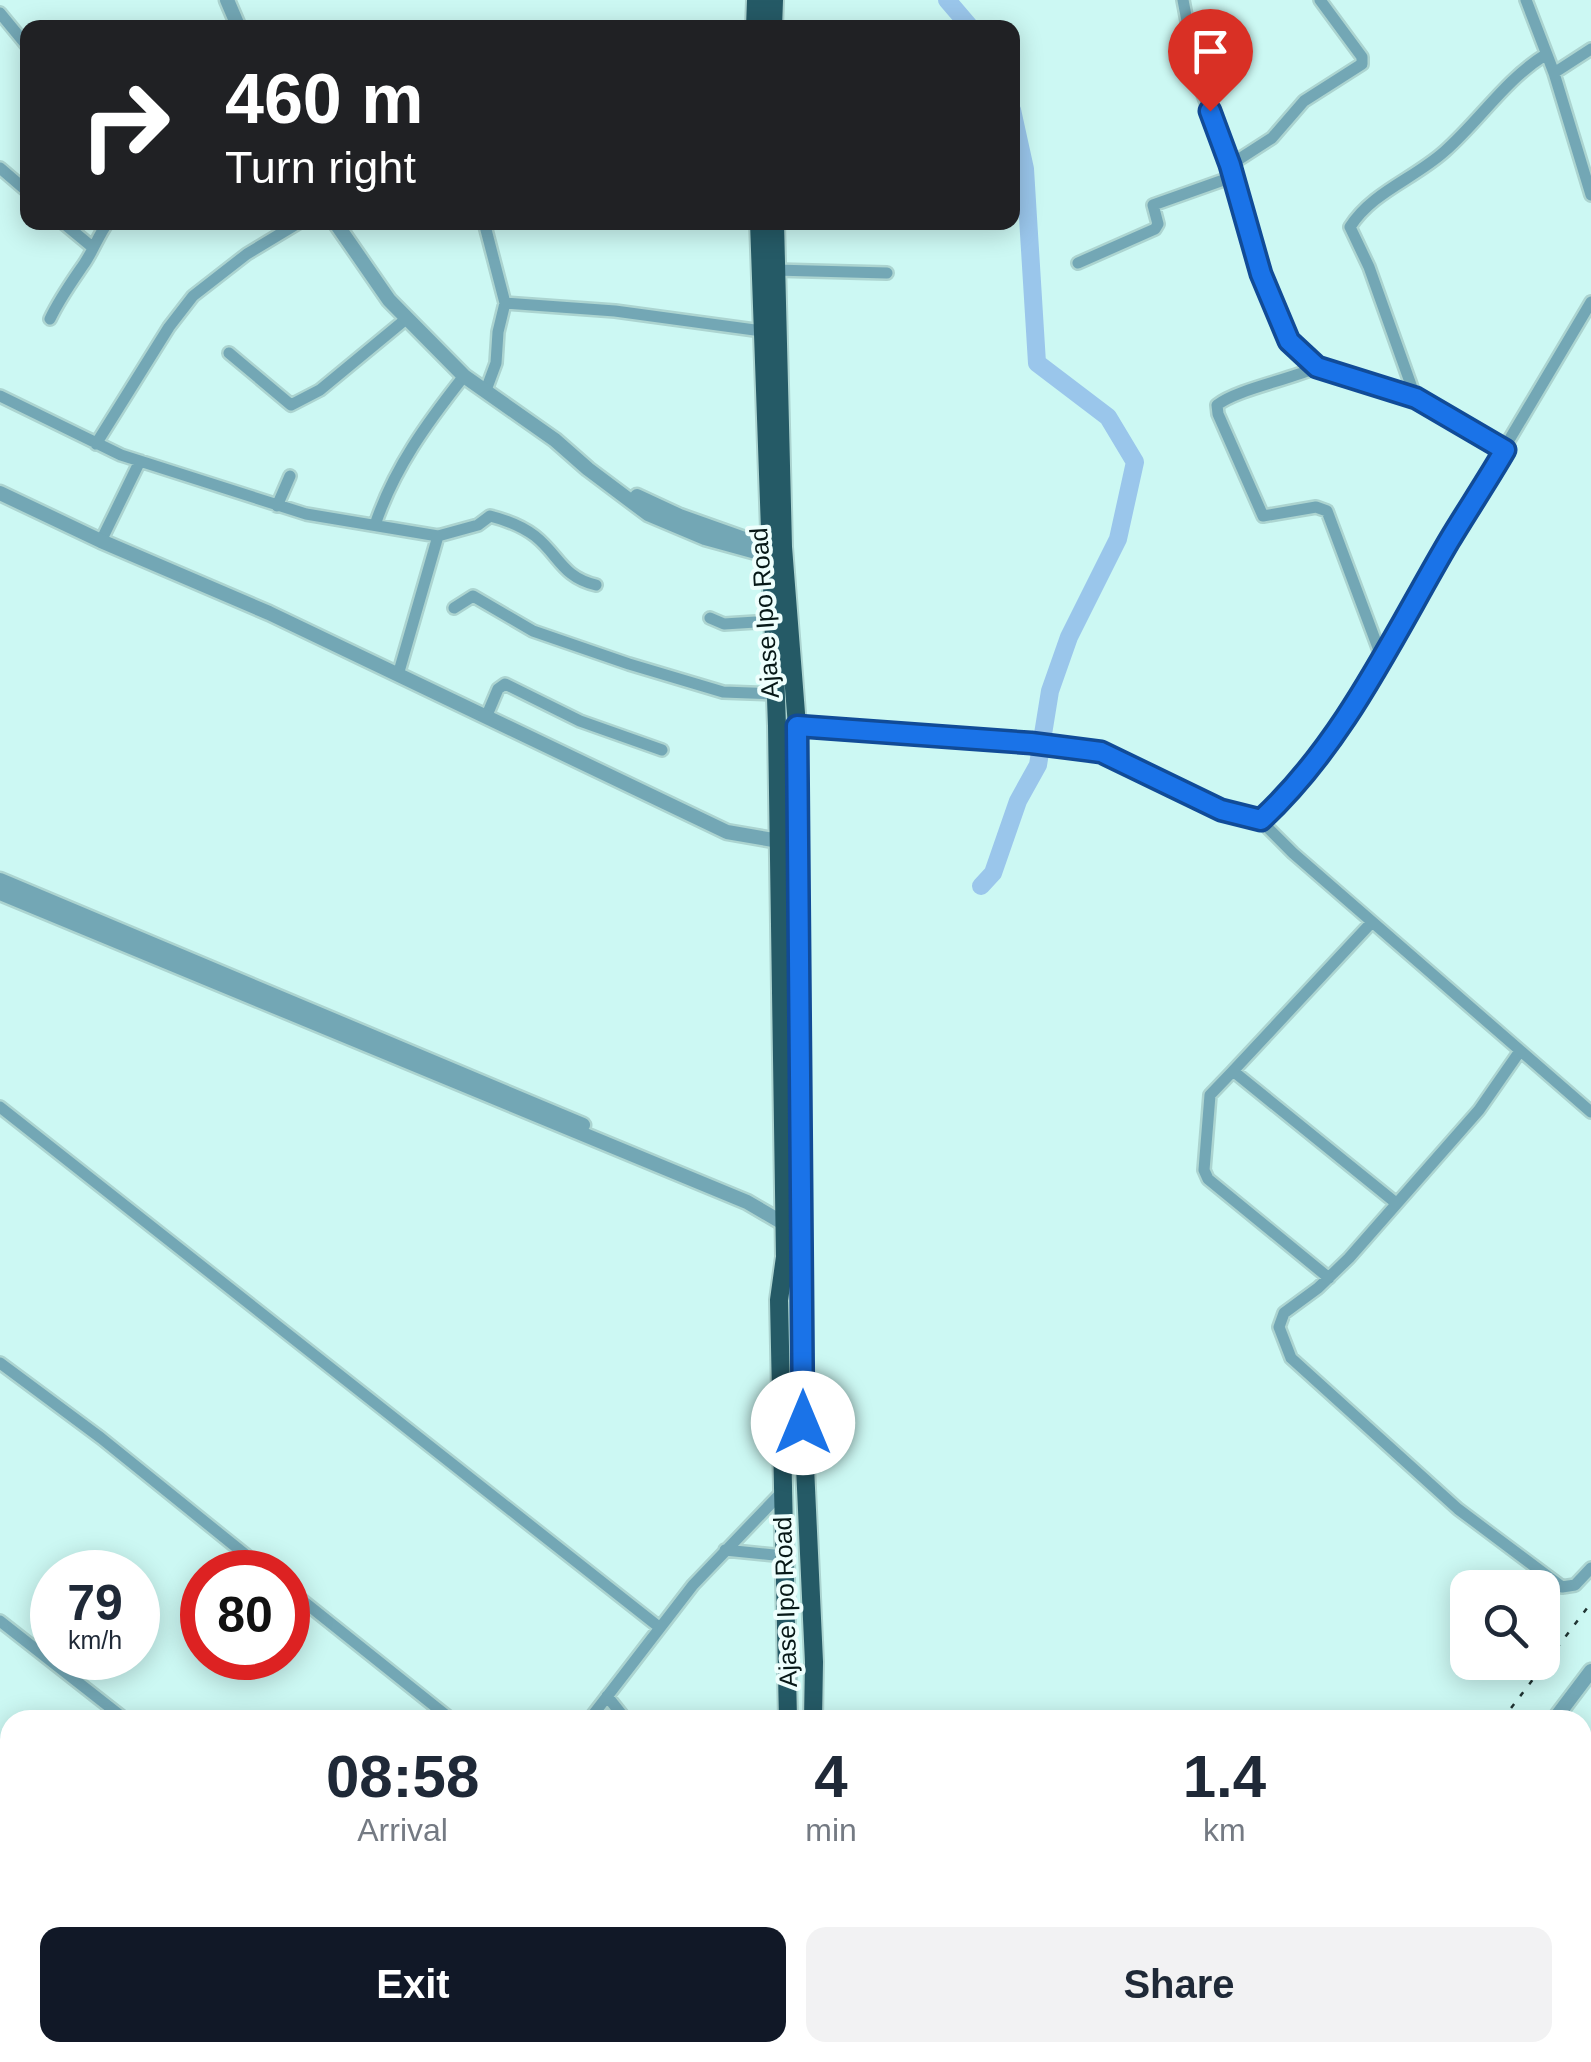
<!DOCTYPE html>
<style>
:root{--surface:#fff;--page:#f2f2f3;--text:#1f2937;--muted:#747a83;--accent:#111827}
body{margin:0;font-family:Helvetica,sans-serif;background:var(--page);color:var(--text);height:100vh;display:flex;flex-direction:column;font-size:38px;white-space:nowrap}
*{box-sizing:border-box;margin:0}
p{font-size:32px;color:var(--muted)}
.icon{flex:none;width:55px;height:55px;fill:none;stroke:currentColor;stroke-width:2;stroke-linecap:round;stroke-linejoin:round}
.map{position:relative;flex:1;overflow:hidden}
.details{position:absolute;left:0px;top:1710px;width:1592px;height:352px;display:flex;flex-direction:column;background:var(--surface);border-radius:30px 30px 0 0;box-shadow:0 5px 25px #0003}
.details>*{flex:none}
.hud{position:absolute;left:20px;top:20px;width:1000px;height:210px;border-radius:20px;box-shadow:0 5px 25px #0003;background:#202124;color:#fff;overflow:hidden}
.tools{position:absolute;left:1450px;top:1570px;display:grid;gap:20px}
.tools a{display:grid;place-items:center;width:110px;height:110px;border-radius:20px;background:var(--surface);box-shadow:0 5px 25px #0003;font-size:50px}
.speed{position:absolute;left:30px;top:1550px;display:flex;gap:20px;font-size:50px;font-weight:700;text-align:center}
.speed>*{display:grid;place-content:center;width:130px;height:130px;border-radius:50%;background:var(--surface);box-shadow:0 5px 25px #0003;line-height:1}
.speed small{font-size:25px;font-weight:400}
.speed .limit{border:15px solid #d22;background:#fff;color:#111}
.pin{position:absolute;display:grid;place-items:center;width:85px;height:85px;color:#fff;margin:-102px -42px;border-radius:50% 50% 50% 0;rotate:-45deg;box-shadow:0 0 10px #0007}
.pin .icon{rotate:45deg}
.me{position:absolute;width:110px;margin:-55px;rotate:0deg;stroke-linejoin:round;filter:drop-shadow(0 0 8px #0008)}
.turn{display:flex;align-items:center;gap:35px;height:210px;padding:0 40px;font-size:45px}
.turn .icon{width:130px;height:130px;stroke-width:2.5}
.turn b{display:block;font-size:70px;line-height:85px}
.eta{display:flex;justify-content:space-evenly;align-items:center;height:170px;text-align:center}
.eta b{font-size:60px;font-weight:700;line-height:70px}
.primary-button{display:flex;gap:20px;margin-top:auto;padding:20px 40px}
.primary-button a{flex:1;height:115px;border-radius:20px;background:var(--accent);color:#fff;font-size:40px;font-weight:700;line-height:115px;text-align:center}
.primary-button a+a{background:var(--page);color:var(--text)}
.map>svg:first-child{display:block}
</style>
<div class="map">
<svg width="1591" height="2062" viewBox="0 0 1591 2062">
<rect width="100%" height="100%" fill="#ccf8f3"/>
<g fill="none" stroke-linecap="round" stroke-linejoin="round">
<path stroke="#9ac6eb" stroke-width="18" d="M947 0 971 28
M981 886 993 873 1018 801 1038 765 1050 691 1069 637 1118 539 1135 462 1108 417 1037 363 1025 169 1012 110"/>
<g stroke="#acd4d0" stroke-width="16">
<path id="minor" d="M1183 0 1199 84 1230 165 1261 274 1289 341 1317 367 1416 399 1505 450
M1526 0 1554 73 1591 195
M0 13 28 47
M1554 73 1591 49
M1230 165 1272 138 1304 101 1362 64V57L1320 0
M0 168 28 192
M62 222 91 246
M484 222 505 303 498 332 496 363 486 390
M1078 263 1155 229 1158 224 1153 205 1232 177
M775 270 887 273
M505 303 615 311 762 331
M50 319C60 298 71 283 84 264 93 251 98 236 108 222
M229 353 291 405 320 390 406 319
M1317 367C1289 380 1238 389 1217 405L1218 414 1263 516 1316 507 1327 511 1383 661
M0 396 121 455 306 514 438 536 478 525 490 516C506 520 522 526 535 536 559 555 562 577 596 585
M1416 399 1369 267 1350 227C1372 192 1414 179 1445 151 1480 120 1505 80 1545 55
M96 444 169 327 193 296 247 254 300 222
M277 506 290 476
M375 525C394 468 427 423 464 376
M101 541 140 461
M454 608 473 596 533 631 629 664 723 692 776 694
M710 618 724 624 772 621
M398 675 438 536
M487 715 498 689 505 684 580 721 662 750
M777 726 1031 743 1101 752 1221 810 1261 821 1293 853 1591 1112
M1261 821 1285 798 1326 746 1383 661 1448 543 1591 302
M1520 1051 1479 1110 1349 1258 1318 1288 1284 1313 1279 1327 1291 1358 1458 1509 1562 1587 1575 1585 1591 1568
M1233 1071 1372 922
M0 1107 659 1627
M1329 1278 1208 1179 1204 1170 1210 1095 1233 1071 1396 1203
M0 1363 101 1438 267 1572
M725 1550 784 1556
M288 1589 452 1720
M0 1621 126 1720
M607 1696 626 1720
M589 1720 693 1585 783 1491
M0 1900 10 1888
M474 2052 485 2062
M614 2052 631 2062
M26 2062 33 2052
M175 2062 182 2052
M339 2062 346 2052
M597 2062 606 2052"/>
</g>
<g stroke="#acd4d0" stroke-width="19">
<path id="tertiary" d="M227 0 239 28
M335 222 389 300 464 376 555 440 588 469 648 514 705 538 778 558
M0 493 101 541 269 613 727 832 779 841
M637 496 680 516 756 543
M0 880 583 1125
M0 893 747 1202 783 1223
M1554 1720 1591 1671
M1286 2062 1293 2052"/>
</g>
<g stroke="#acd4d0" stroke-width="22">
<path id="trunk" d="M755 28 756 0
M773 28 774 0
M759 222 777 726 785 1257 779 1300 788 1720
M775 222 783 547 797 726 803 1423 814 1662 813 1720
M805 2052 806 2062
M827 2052 828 2062"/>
</g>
<use href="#minor" stroke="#73a7b5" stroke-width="11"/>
<use href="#tertiary" stroke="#73a7b5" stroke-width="14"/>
<use href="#trunk" stroke="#255a66" stroke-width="18"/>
<path stroke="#203433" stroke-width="2.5" stroke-dasharray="5 10" stroke-linecap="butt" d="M1502 1720 1591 1603
M1231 2062 1239 2052"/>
</g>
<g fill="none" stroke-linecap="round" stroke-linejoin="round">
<g stroke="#114b97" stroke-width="25">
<path id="route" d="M803 1423 797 726 1031 743 1101 752 1221 810 1261 820C1344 743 1392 638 1449 541 1467 511 1487 481 1505 450L1416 398 1317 367 1289 341 1261 274 1230 165 1210 111"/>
</g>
<use href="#route" stroke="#1a73e8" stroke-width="18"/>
</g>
<g text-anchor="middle" stroke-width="8" stroke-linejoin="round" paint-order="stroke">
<g font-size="25" fill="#071817" stroke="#eefffd">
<text transform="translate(764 613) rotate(-94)" y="9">Ajase Ipo Road</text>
<text transform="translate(785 1602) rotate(-92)" y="9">Ajase Ipo Road</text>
</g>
</g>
</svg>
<div class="tools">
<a><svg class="icon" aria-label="search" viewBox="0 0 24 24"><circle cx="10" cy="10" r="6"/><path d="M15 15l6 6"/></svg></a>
</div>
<div class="speed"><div>79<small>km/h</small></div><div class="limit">80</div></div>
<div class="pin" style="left:1210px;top:111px;background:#d93025"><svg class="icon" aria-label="arrive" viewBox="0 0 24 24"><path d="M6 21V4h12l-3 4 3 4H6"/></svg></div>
<svg class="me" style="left:803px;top:1423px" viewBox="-20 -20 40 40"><circle r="19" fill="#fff"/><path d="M0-13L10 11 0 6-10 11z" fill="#1a73e8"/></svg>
<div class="hud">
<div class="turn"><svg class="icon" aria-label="right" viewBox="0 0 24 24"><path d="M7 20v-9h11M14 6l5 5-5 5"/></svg><div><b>460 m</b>Turn right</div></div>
</div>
<section class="details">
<div class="eta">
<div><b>08:58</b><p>Arrival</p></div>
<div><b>4</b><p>min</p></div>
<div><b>1.4</b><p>km</p></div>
</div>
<div class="primary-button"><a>Exit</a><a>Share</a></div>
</section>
</div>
